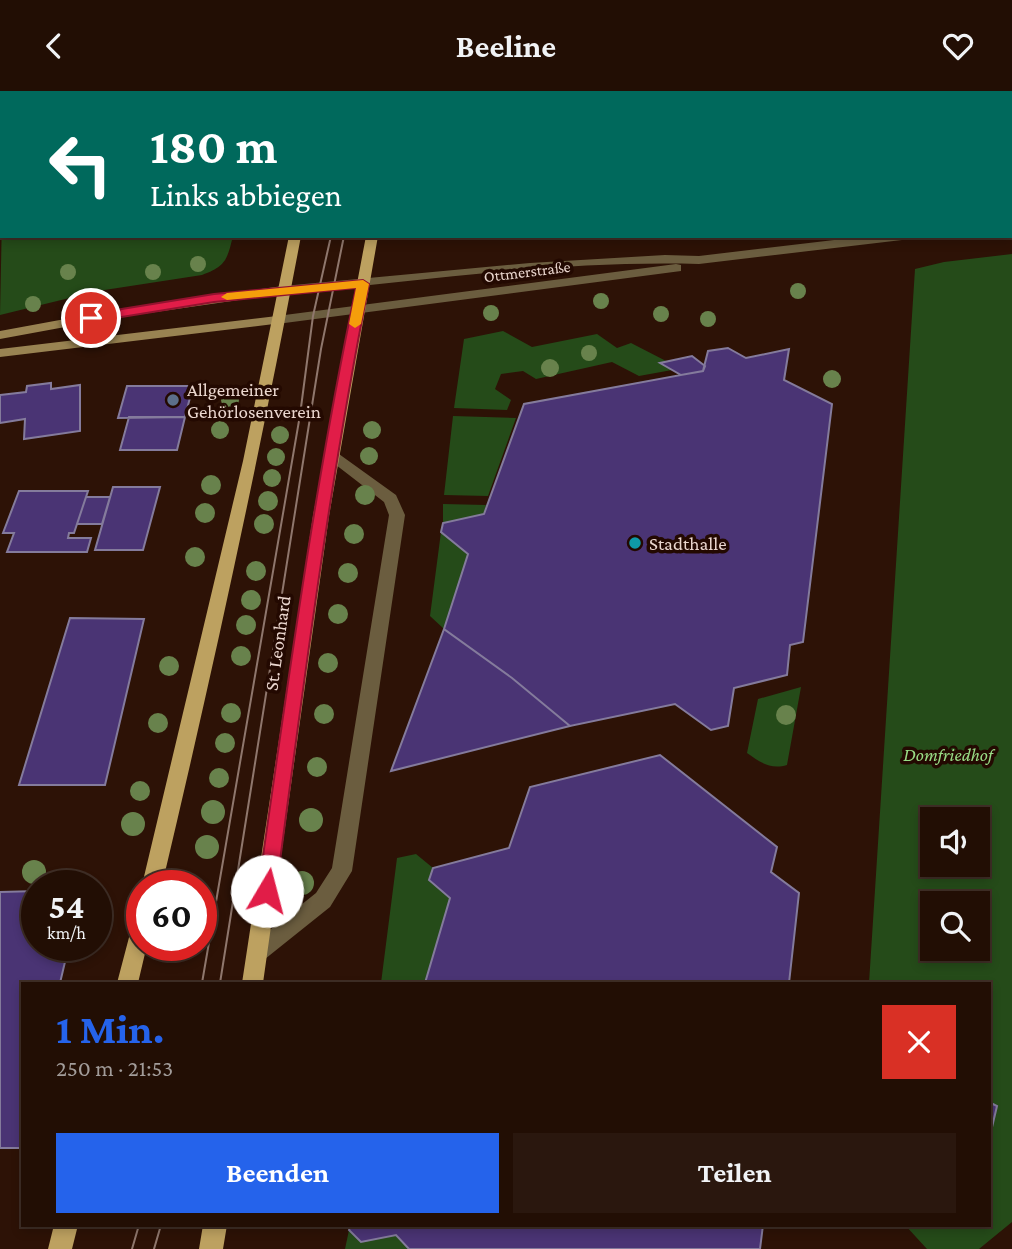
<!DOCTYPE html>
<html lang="de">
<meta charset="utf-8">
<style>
:root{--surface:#220e04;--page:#2a170e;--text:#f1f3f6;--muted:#a29c9a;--line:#3f2e26;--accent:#2563eb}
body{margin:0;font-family:"Crimson Pro",serif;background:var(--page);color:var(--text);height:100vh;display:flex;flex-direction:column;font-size:26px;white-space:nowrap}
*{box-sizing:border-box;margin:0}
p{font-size:23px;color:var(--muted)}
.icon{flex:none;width:38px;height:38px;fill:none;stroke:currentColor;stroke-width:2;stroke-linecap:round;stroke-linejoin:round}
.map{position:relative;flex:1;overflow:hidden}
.panel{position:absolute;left:21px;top:891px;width:970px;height:245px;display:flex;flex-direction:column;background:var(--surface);border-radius:0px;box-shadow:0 4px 10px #0003,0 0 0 2px var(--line)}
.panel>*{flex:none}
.guide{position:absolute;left:0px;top:0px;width:1013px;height:147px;box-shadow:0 4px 10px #0003,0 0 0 2px var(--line);background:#00695c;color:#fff;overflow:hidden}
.tools{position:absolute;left:920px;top:716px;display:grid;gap:14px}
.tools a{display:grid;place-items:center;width:70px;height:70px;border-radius:0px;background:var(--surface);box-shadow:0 4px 10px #0003,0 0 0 2px var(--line);font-size:35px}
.speed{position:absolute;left:21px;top:779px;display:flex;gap:14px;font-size:35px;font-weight:700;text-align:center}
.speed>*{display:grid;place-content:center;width:91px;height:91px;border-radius:50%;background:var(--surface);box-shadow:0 4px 10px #0003,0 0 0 2px var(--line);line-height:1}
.speed small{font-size:18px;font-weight:400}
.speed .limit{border:10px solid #d22;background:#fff;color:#111}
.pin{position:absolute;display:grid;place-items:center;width:60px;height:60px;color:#fff;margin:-30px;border:4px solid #fff;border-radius:50%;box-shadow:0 2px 7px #0007}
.me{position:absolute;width:77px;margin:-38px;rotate:8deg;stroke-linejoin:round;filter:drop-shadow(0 0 5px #0008)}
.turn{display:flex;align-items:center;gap:24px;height:147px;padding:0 35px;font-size:32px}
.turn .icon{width:91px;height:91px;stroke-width:2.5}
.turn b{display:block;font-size:49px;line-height:60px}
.round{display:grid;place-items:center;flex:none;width:74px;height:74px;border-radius:0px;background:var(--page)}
.summary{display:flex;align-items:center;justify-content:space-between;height:119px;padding:0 35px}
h1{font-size:42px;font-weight:700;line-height:52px;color:var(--accent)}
.button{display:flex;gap:14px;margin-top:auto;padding:14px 35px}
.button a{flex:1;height:80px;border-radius:0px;background:var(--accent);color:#fff;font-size:28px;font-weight:700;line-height:80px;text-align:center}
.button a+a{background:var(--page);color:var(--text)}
header{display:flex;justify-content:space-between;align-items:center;height:91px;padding:0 35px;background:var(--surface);font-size:32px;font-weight:700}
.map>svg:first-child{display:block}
</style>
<header><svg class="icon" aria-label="back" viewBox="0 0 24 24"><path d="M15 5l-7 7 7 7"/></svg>Beeline<svg class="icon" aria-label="heart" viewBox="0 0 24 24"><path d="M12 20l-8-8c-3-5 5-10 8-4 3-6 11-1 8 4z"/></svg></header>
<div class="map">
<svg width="1012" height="1158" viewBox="0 0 1012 1158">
<rect width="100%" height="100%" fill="#2d1206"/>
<path fill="#254b19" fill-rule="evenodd" d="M454 0H1012V109V2Z
M2 125V145H233C227 169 226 175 202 184L98 200 0 224Z
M1012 163V1131L979 1158H927L905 1134H989V892H869L915 178 944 171ZM933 728H978V774H933ZM933 812H978V858H933Z
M503 240 532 256 597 243 617 257 631 252 668 271 672 279 639 285 612 271 536 288 523 280 501 283 495 298 511 309 507 319 454 317 464 248Z
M453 325 516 327 488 405 444 404Z
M443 413 486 414 484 423 443 432Z
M441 441 468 463 444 538 430 525Z
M801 596 787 674C770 679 760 671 747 662L758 608Z
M416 763 433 777 429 789 450 807 425 892H381L397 767Z
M349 1139 361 1151 396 1144 409 1158H345Z"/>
<path fill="#4a3474" stroke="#847b9c" stroke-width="2" d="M95 0H167L172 2H99Z
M728 257 746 267 789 258 784 289 832 313 803 551 790 554 787 584 734 597 728 635 711 639 675 613 570 635 512 587 444 538 468 463 441 441 443 432 484 423 524 313 703 280 708 260Z
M692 265 705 275 703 280 681 284 660 272Z
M51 292V298L80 294V340L24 348 25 328 0 332V304L26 301 27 295Z
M127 295H193L185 326 118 327Z
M129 326H185L177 359H120Z
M113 396H160L143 459H95Z
M19 400H88L74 442H69L68 447H91L87 461H7L14 442H3Z
M86 406H110L102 433H77Z
M70 527 144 528 105 694H19Z
M444 538 512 587 570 635 391 680Z
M660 664 777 756 771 781 799 802 789 892H425L450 807 429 789 433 777 509 757 530 696Z
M37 800V854H69L60 892H23V1045L20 1057H0V801Z
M989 1011 997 1015 989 1049Z
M351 1134H763L760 1158H409L396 1144 361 1151 349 1139Z"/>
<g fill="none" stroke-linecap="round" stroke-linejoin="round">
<path fill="#6b5d3f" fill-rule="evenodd" d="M20 0H33L34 2H21Z
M0 27H2V34H0Z
M332 358 396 404 405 424 352 780 330 816 265 868 258 871 251 868 248 861 251 854 316 802 332 777 389 424 384 411 327 367 325 363Z"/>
<path fill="#6b5d3f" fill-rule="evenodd" d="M868 145H908L902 149 699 173C562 169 420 190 283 203L276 199 283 195 530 172 665 164 699 165Z
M676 173 681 174V180L277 233 270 229 277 225Z"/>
<path fill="#998352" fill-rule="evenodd" d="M283 195 290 199 288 202 114 227 0 248V240L114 219Z
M277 225 282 226V232L0 266V258Z"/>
<path fill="#bda160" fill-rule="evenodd" d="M317 0H327V2H317Z
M402 0H412L401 2Z
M289 145H301C260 363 213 579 162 794H142L243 370Z
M366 145H378L329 425 263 892H242L313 425Z
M142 826V854H147L138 892H117L132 835 135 828Z
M54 1134H78L72 1158H48Z
M203 1134H227L223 1158H199Z"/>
<path stroke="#8f776d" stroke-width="2" d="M202 892 300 324 313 225 331 145
M220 892 321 258 344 145
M132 1158 139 1134
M154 1158 161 1134"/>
</g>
<g fill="#68824c">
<circle cx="198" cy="173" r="8"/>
<circle cx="68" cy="181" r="8"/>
<circle cx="153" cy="181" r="8"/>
<circle cx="798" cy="200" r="8"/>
<circle cx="601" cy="210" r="8"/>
<circle cx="33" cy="213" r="8"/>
<circle cx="491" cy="222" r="8"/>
<circle cx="661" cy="223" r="8"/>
<circle cx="708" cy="228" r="8"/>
<circle cx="589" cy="262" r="8"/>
<circle cx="550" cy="277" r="9"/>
<circle cx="832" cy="288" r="9"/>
<circle cx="230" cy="309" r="9"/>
<circle cx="220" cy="339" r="9"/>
<circle cx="372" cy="339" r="9"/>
<circle cx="280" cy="344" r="9"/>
<circle cx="369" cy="365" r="9"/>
<circle cx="276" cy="366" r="9"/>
<circle cx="272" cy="387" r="9"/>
<circle cx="211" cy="394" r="10"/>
<circle cx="365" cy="404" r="10"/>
<circle cx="268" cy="410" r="10"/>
<circle cx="205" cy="422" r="10"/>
<circle cx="264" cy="433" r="10"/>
<circle cx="354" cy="443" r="10"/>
<circle cx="195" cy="466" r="10"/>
<circle cx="256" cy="480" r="10"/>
<circle cx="348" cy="482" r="10"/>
<circle cx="251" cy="509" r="10"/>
<circle cx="338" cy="523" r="10"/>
<circle cx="246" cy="534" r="10"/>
<circle cx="241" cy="565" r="10"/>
<circle cx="328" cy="572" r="10"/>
<circle cx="169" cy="575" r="10"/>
<circle cx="231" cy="622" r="10"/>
<circle cx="324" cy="623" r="10"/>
<circle cx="786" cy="624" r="10"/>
<circle cx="158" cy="632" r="10"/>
<circle cx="225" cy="652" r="10"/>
<circle cx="317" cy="676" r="10"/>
<circle cx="219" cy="687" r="10"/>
<circle cx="140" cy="700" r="10"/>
<circle cx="213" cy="721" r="12"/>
<circle cx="311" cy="729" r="12"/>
<circle cx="133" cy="733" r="12"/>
<circle cx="207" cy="756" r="12"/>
<circle cx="34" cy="781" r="12"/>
<circle cx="302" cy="792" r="12"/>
</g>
<path fill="#e11d48" stroke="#92132f" stroke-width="2" d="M363 189 369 193C329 393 303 597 276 800L274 806 267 808 261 806 258 800C287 598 314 396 356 197L214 211 91 231 85 227 91 223 214 203Z"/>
<path fill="#f59e0b" d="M363 189 369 193 361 233 355 237 349 233 356 197 227 209 221 206 227 202Z"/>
<circle fill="#5c6f8a" stroke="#230901" stroke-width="2.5" cx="173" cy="309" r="7"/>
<circle fill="#0f9aa8" stroke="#230901" stroke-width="2.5" cx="635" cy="452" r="7"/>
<g text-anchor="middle" stroke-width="7" stroke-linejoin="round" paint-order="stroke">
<g font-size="16" fill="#ebd7cf" stroke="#230901">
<text transform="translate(527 180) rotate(-7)" y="6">Ottmerstraße</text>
</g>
<g font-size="19" fill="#ebd7cf" stroke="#230901" text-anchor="start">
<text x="187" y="305">Allgemeiner<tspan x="187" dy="22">Gehörlosenverein</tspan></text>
<text x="649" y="459">Stadthalle</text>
</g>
<g font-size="19" fill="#ebd7cf" stroke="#230901">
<text transform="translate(277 552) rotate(-82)" y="7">St. Leonhard</text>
</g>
<g font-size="19" font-style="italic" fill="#99dd86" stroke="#230901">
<text x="948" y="670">Domfriedhof</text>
</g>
</g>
</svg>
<div class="tools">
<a><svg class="icon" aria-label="sound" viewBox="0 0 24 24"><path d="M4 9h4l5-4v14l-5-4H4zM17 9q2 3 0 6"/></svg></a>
<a><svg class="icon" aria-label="search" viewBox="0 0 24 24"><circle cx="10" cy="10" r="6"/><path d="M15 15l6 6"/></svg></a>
</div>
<div class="speed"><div>54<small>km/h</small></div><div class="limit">60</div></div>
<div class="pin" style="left:91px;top:227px;background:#d93025"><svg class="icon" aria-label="arrive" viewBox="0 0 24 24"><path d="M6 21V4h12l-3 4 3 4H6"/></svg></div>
<svg class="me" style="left:267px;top:800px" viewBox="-20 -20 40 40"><circle r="19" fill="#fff"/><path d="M0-13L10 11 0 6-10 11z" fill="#e11d48"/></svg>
<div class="guide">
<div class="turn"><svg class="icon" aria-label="left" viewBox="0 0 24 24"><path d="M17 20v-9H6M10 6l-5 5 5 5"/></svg><div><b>180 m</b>Links abbiegen</div></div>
</div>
<section class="panel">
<div class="summary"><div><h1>1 Min.</h1><p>250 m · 21:53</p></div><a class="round" style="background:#d93025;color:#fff"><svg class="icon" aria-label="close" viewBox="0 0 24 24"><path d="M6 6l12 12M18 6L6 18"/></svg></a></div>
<div class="button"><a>Beenden</a><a>Teilen</a></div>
</section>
</div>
